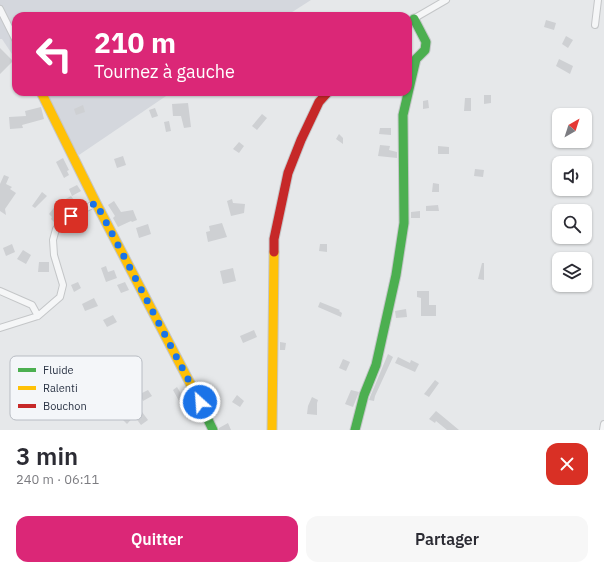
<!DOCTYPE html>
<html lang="fr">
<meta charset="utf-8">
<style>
:root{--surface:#fff;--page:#f7f7f7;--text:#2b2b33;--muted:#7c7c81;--accent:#db2777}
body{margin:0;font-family:"IBM Plex Sans",sans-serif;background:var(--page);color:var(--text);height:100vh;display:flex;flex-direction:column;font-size:15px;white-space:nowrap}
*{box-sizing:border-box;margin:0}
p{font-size:13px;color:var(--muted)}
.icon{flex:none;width:22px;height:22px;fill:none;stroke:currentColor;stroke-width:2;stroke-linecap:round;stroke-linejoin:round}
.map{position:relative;height:430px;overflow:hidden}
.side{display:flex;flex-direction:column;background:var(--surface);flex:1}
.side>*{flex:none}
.guide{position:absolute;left:12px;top:12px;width:400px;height:84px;border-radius:12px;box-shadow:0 1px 3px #0004;background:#db2777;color:#fff;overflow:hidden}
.needle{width:26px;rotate:39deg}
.fabs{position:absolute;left:552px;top:108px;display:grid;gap:8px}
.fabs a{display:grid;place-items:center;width:40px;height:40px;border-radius:8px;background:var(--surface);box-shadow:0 1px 3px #0004;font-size:20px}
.pin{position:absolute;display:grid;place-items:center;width:34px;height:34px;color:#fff;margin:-17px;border-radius:8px;box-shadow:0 2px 6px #0006}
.me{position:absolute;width:44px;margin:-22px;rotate:334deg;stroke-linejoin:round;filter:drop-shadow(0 0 3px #0008)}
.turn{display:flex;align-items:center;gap:14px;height:84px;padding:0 16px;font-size:18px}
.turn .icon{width:52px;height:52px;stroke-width:2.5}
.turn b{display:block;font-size:28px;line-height:34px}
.round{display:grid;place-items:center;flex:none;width:42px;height:42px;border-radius:12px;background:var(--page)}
.head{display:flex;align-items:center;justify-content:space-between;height:68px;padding:0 16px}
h1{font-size:24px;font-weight:600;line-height:30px}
.cta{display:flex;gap:8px;margin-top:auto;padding:8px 16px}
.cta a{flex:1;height:46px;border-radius:12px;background:var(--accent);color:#fff;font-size:16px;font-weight:600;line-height:46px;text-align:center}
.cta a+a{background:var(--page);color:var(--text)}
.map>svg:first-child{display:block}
</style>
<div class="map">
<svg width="604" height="430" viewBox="0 0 604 430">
<rect width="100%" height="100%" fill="#e6e8ea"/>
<path fill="#d4d7dd" d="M0 0H311L286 16H16V60L2 39H0Z
M37 92H172L79 155Z"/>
<path fill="#ced0d3" d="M546 20 556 23 554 30 544 27Z
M566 36 573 40 568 48 562 44Z
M0 48 13 61 0 74Z
M559 59 573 66 570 74 556 66Z
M484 95H491V103L484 104Z
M465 98H471V111H464Z
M428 100 429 108 423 109V101Z
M188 103 191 127 184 128 181 116H173L172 104Z
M83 105 85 112 76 115 74 109Z
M41 107 44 119 22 125 23 128 10 129 9 117 26 116 25 111Z
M155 108 158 116 152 118 149 110Z
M262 114 267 118 257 130 252 126Z
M169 121 171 131 166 132 164 122Z
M380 128H391V135L379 134Z
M339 134 343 138V144L336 139Z
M239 142 244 146 239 153 233 149Z
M380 145 390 146 389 150 397 152V158L378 156Z
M438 146 449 147V154H438Z
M123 156 126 165 117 168 114 159Z
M63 158 69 170 67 171 69 175 64 178 56 162Z
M475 169 484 170 483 177 474 176Z
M4 175 9 177 6 184 12 187 10 189 16 193 5 209 6 215 0 211V184Z
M433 183 439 184V192H432Z
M77 185 81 191 72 196 69 189Z
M42 192 47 196 35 208 32 206Z
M71 196 79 207 71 210 65 215 64 213 55 223 51 219 52 217 49 214 57 204 60 206 64 200Z
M232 199 233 203 245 204 244 213 231 216 227 201Z
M114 201 121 212 133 210 137 220 132 222 131 221 118 227 113 218 115 216 108 205Z
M438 205 439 211H426V206Z
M420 211V218H411V212Z
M222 223 227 237 208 242 206 232 210 231 209 226Z
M148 224 151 234 139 238 136 228Z
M12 244 15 252 6 256 3 248Z
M320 244H327V252L319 251Z
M23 250 31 255 26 264 17 259Z
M39 262H49V272H38Z
M482 263H484V280L478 279Z
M106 266 108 272 114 270 117 278 106 282 101 268Z
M233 268 236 281 223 284 220 271Z
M78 282 81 288 74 292 71 285Z
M125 282 129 290 121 293 117 285Z
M417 291H429V305H436V316H421V298L417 297Z
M94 298 98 306 85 311 82 304Z
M320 302 340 310 339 311 342 313 341 317 318 307Z
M406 309 407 317 396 318 395 311Z
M113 315 117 322 107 327 103 320Z
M254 330 257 337 243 343 240 336Z
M280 342 286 343 285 350H280Z
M388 354 393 357 375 396 374 401 369 400 370 397Z
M398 357 410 363 411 360 419 364 415 372 395 363Z
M343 359 350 362 346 371 339 368Z
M435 380 439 383 429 397 424 394Z
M177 387 183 397 189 394 195 406 185 412 173 390Z
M208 389 213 398 207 401 202 392Z
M148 390 152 396 143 401 140 394Z
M351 390 359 392 353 407 345 404Z
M131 393 135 414H136L127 424 119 416 134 414 124 396Z
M237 395 244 401 240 407 232 402Z
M312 397 318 400 317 403V415L307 414 308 406Z
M436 411 441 415 459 430H447L436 421 435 423 429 419Z
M142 412 148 420 141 425 135 417Z
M228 423 231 430H219V428Z"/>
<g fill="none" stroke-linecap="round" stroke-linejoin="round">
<g stroke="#c4c6c8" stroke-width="8">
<path id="street" d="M0 9 16 41
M408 22 446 0
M595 25 598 0
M0 291 32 305 38 316
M0 328 38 316 60 297 63 285 54 255 53 240 56 229 71 216 96 203
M603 430 604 424"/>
</g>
<g stroke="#c4c6c8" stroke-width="11">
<path id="fast" d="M191 385 213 430
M355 430 364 395 376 365 396 275 404 223 403 115 416 59 425 50 426 42 414 19"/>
</g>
<g stroke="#c4c6c8" stroke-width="11">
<path id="slow" d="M41 92 96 203 191 385
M272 430 274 252"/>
</g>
<g stroke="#c4c6c8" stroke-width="11">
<path id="jam" d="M274 252V239L288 173 301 140 319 102 328 92"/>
</g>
<use href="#street" stroke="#f5f6f7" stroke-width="6"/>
<use href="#fast" stroke="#4caf50" stroke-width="9"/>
<use href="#slow" stroke="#ffc107" stroke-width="9"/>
<use href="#jam" stroke="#c62828" stroke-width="9"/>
</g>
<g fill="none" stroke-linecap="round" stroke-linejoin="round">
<path stroke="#1a73e8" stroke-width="7" stroke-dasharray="0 12.6" d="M71 216 96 203 200 402"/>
</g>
<rect x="10" y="356" width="132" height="64" rx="6" fill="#f4f6f9" stroke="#b8bcc3" stroke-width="1"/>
<rect x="18" y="368" width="18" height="4" fill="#4caf50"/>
<rect x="18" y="386" width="18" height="4" fill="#ffc107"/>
<rect x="18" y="404" width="18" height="4" fill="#c62828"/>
<g font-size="11" fill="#2b3445">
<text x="43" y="374">Fluide</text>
<text x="43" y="392">Ralenti</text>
<text x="43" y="410">Bouchon</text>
</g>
</svg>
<div class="fabs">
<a><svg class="needle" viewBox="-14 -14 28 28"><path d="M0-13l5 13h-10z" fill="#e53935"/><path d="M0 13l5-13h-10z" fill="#7c7c81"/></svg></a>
<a><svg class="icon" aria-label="sound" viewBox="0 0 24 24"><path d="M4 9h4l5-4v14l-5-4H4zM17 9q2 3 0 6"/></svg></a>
<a><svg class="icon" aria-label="search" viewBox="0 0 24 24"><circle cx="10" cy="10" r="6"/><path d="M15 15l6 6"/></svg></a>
<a><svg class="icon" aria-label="layers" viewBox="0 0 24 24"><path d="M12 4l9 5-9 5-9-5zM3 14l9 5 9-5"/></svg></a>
</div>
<div class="pin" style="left:71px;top:216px;background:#d93025"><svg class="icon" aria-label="arrive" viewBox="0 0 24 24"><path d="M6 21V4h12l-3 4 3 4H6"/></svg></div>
<svg class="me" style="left:200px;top:402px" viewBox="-20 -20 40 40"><circle r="17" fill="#1a73e8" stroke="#fff" stroke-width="3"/><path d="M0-11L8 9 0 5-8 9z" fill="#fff"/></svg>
<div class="guide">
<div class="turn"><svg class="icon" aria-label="left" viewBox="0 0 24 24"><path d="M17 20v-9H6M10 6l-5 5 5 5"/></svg><div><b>210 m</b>Tournez à gauche</div></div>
</div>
</div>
<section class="side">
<div class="head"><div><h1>3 min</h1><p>240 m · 06:11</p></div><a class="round" style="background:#d93025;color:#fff"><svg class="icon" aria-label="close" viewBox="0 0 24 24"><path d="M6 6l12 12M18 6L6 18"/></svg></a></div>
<div class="cta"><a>Quitter</a><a>Partager</a></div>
</section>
